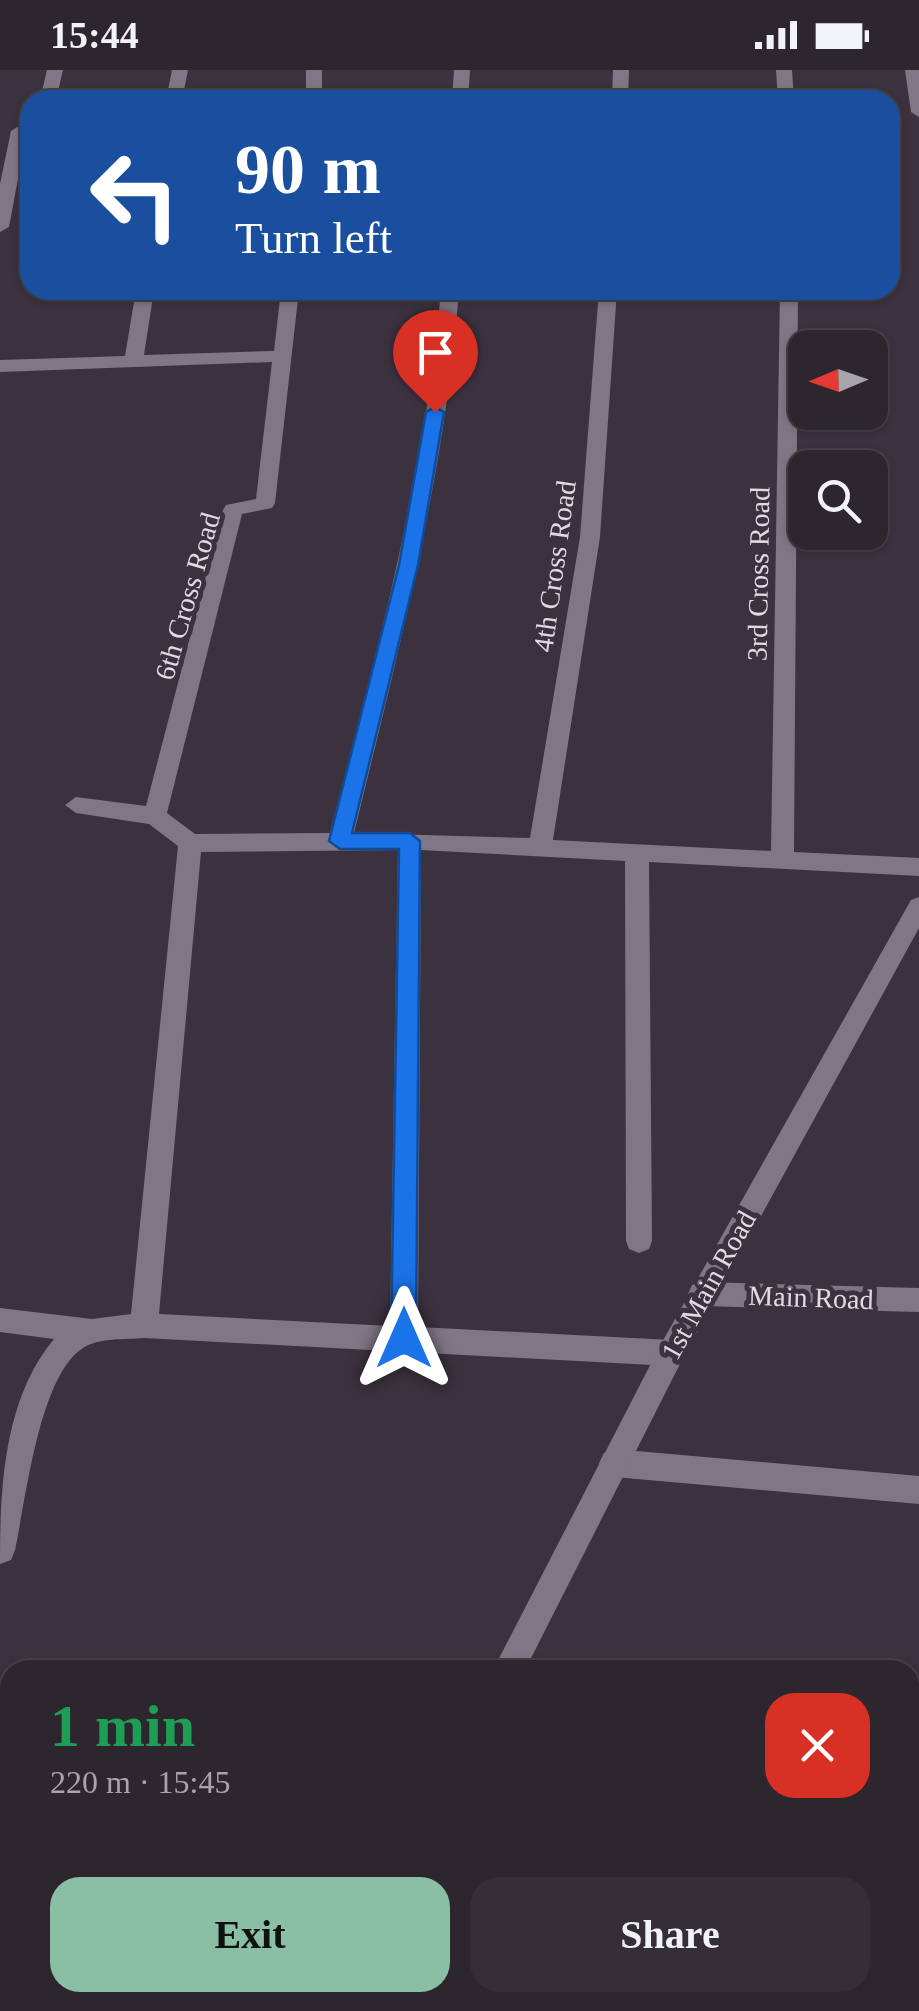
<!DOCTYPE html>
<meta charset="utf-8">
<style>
:root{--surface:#2d262f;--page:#352e37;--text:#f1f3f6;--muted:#a7a5aa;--line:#48434b;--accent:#8abfa5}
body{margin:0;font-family:"Times New Roman",serif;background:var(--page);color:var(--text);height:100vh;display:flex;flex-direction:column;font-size:38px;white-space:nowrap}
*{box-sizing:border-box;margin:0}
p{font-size:32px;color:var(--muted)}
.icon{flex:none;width:55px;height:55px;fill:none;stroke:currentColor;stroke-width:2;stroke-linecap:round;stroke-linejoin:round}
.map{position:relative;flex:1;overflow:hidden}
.drawer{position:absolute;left:0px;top:1590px;width:920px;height:352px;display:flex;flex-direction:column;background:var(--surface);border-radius:30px 30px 0 0;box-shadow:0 2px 8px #0004,0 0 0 2px var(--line)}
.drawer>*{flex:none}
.banner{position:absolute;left:20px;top:20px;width:880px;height:210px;border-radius:30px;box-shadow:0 2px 8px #0004,0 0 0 2px var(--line);background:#1a4fa0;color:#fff;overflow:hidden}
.needle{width:65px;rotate:268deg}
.controls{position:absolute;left:788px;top:260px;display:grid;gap:20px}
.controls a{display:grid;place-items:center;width:100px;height:100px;border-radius:20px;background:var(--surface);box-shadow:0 2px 8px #0004,0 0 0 2px var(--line);font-size:50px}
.pin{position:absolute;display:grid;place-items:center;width:85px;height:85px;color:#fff;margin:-102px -42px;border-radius:50% 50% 50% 0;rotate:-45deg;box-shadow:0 0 10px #0007}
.pin .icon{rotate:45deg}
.me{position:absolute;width:110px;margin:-55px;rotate:0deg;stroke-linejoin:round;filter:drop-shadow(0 0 8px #0008)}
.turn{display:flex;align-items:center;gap:35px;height:210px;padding:0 50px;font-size:45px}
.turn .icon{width:130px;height:130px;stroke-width:2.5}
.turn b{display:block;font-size:70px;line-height:85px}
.round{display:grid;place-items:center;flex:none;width:105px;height:105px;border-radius:30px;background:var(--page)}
.headline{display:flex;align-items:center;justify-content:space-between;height:170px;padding:0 50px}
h1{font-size:60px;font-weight:800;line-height:75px;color:#1e9e55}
.primary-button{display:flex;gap:20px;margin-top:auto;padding:20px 50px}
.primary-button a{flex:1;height:115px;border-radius:30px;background:var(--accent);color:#111;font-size:40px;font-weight:800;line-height:115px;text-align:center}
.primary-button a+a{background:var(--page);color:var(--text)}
.status{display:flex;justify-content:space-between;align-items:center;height:70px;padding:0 50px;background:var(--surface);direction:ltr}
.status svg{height:28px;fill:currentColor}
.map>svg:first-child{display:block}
</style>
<div class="status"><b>15:44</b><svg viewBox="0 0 49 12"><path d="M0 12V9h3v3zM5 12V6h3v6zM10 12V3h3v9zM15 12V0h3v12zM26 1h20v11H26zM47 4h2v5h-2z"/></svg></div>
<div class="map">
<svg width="919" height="1941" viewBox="0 0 919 1941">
<rect width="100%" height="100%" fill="#3c323f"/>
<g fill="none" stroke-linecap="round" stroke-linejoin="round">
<path fill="#817685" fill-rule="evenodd" d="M47 0H63L56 30H40Z
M172 0H188L182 30H166Z
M306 0H322V30H306Z
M454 0H470L468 30H452Z
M613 0H629L628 30H612Z
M776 0H792L794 30H778Z
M905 0H919V47L911 42Z
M19 56 27 61 9 157 0 162V114L11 61Z
M136 220H154L144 285 274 281 281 220H299L275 433 272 438 242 444 167 743 195 764 330 763C377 583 425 406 441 220H459C445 405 398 583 354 763L530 768 580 467 599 220H617L600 467 553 770 771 781 780 220H798L794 782 919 788V806L649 792 652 1171 649 1179 639 1183 629 1179 626 1171 625 791 421 780 418 1257 671 1270 681 1274 685 1283 681 1292 671 1296 144 1268C125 1270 100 1267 83 1278 39 1306 26 1430 15 1480L11 1490 0 1494C0 1420 3 1330 54 1269L0 1262V1238L92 1249 131 1244 178 776 149 754 76 743 65 735 76 727 146 736 223 440 226 435 256 429 272 292 0 302V290L125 286ZM398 780 390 1256 159 1244 201 782Z
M702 1212 919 1218V1242L702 1236 692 1233 688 1224 692 1215Z
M614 1379 919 1406V1434L614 1407 604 1403 599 1393 604 1383Z
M910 1619 919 1620V1652L910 1651Z
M910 1845 919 1846V1880L910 1879Z"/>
<path fill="#817685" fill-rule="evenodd" d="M919 827V858L681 1292 525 1600H493L661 1274 911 830Z
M319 1932H355L351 1941H316Z"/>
</g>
<path fill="#1a73e8" stroke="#114b97" stroke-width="2.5" d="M435 337 444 342 418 495 352 763H410L420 771 416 1268 413 1276 404 1279 395 1276 391 1268 399 779H340L329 771 399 495 426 342Z"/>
<g text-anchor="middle" stroke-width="10" stroke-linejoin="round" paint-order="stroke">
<g font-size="28" fill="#e0dae2" stroke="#3c323f">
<text transform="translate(554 496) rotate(-82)" y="10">4th Cross Road</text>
<text transform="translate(758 504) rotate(-89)" y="10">3rd Cross Road</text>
<text transform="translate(187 526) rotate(-74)" y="10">6th Cross Road</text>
<text transform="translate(708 1215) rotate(-61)" y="10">1st Main Road</text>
<text transform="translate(811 1227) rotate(2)" y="10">Main Road</text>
</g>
</g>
</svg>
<div class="controls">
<a><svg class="needle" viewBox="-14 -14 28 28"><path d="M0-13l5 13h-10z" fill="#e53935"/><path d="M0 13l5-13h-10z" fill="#a7a5aa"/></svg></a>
<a><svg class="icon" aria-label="search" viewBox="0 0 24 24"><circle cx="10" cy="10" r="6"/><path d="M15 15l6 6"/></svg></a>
</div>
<div class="pin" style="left:435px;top:342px;background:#d93025"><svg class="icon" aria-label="arrive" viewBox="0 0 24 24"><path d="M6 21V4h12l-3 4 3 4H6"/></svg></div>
<svg class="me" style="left:404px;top:1268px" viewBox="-20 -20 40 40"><path d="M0-17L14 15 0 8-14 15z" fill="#1a73e8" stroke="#fff" stroke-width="4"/></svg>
<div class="banner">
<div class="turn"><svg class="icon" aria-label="left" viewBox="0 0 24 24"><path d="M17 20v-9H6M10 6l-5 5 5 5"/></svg><div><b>90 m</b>Turn left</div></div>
</div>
<section class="drawer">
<div class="headline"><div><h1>1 min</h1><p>220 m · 15:45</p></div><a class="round" style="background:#d93025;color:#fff"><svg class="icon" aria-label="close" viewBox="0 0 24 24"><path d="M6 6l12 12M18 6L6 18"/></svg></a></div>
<div class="primary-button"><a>Exit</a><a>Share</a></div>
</section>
</div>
